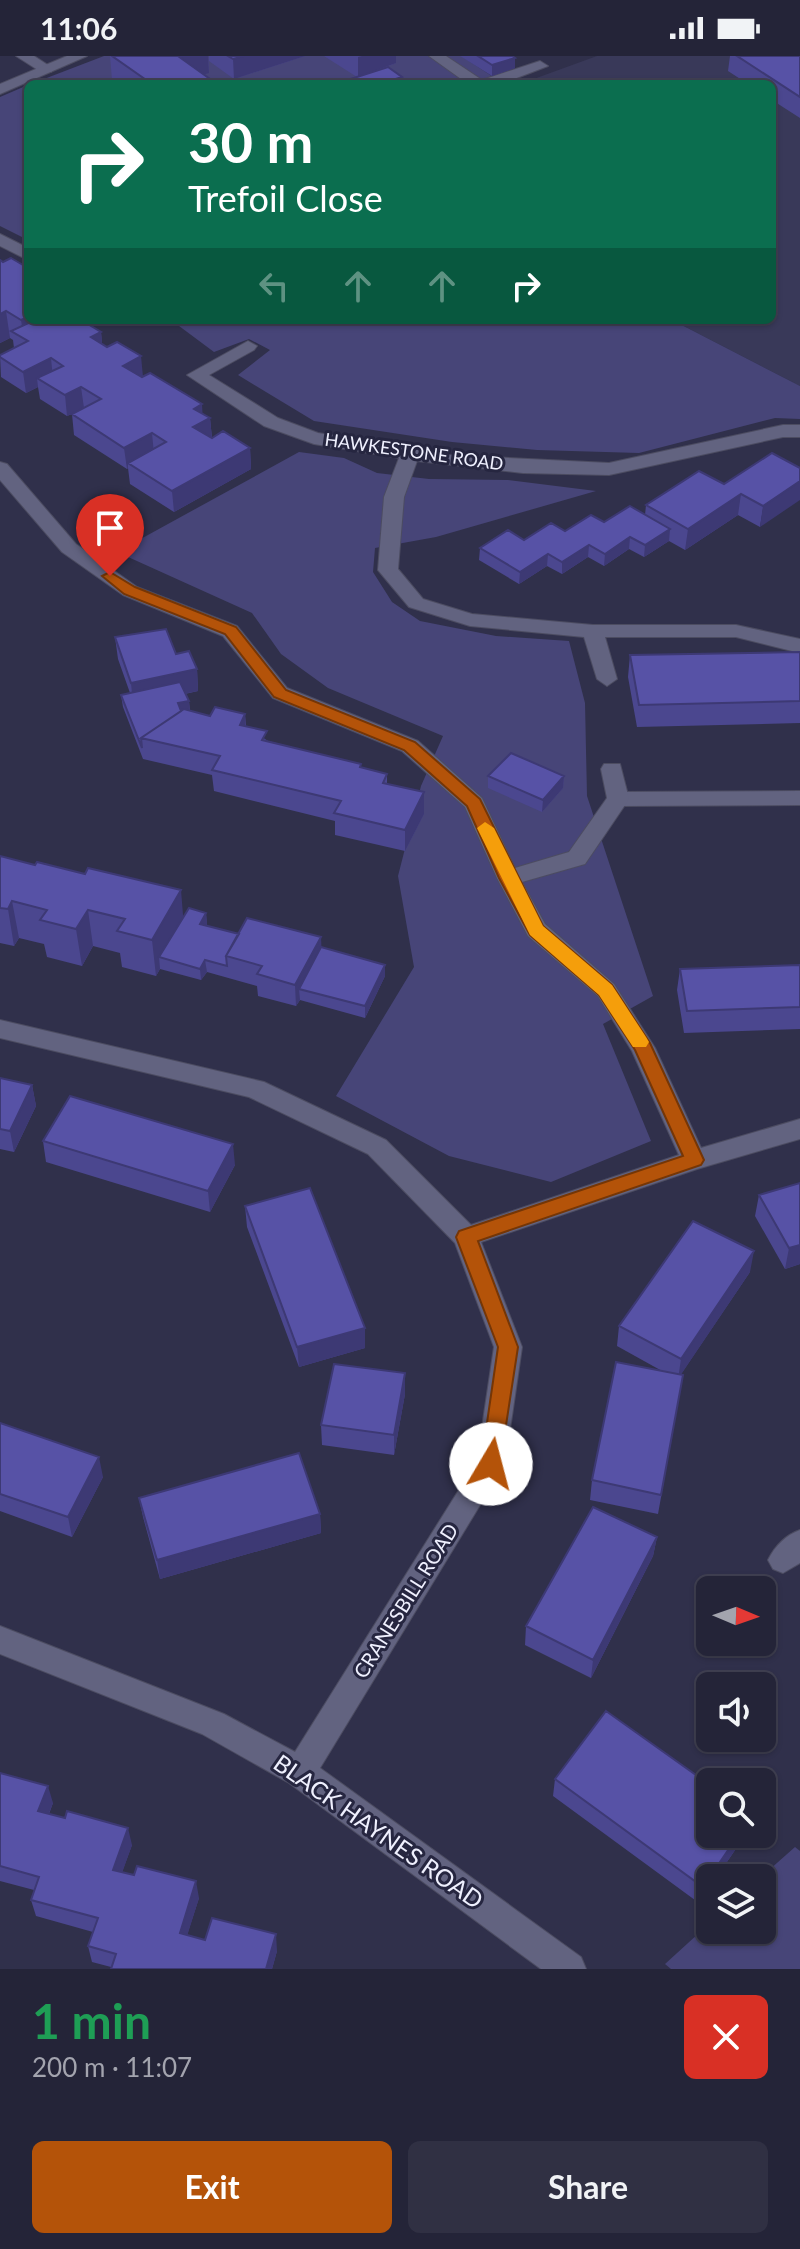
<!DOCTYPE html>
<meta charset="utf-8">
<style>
:root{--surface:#242438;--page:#303043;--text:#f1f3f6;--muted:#a3a4ae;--line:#414153;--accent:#b45309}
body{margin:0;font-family:Lato,sans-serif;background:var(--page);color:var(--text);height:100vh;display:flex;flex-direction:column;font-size:30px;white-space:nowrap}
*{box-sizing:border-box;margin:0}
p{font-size:26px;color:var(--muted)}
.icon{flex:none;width:44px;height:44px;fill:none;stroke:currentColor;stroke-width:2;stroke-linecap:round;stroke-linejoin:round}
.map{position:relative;height:1913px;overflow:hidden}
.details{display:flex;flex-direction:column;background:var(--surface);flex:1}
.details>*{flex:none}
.hud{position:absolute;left:24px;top:24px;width:752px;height:244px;border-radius:12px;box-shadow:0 2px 6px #0004,0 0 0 2px var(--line);background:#0b6e4f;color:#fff;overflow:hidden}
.needle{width:52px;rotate:92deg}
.fabs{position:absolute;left:696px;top:1520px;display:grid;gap:16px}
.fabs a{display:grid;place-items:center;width:80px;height:80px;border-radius:12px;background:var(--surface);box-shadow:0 2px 6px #0004,0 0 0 2px var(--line);font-size:40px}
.pin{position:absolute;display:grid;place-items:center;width:68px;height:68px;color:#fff;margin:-82px -34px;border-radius:50% 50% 50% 0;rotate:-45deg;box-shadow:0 0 8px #0007}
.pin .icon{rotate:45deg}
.me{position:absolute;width:88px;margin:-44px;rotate:8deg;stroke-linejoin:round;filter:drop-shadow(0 0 6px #0008)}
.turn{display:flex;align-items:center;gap:28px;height:168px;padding:0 32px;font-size:36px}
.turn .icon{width:104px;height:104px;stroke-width:2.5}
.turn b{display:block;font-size:56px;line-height:68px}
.lanes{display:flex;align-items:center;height:76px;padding:0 32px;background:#0003;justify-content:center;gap:40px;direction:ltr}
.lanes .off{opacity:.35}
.round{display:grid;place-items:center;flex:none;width:84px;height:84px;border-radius:12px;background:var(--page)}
.headline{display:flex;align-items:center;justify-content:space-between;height:136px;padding:0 32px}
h1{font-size:48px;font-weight:700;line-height:60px;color:#1e9e55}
.button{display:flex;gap:16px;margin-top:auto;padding:16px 32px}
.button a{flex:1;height:92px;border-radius:12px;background:var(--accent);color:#fff;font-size:32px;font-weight:700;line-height:92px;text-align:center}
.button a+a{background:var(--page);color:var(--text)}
.status{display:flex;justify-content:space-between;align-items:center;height:56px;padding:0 40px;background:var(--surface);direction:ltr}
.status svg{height:22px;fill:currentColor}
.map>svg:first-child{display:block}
</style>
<div class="status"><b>11:06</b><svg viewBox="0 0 49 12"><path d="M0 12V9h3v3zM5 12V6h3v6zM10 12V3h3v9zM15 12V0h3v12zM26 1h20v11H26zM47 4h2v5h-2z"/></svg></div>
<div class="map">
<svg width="800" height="1913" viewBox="0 0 800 1913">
<rect width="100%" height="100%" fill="#30304b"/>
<path fill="#393959" d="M597 0H800V330L672 264H772V28H520Z"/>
<path fill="#474578" d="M104 0H461L504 28H31Z
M28 29V184L0 170V41Z
M171 264H672L800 330V363L775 362 639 397 537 394 452 386 314 365 238 319 270 294 249 283 214 296Z
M299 396 344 402 377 417 429 423 508 424 596 435 436 481 375 492 373 516 392 546 420 565 496 580 569 585 585 647 587 740 653 940 603 968 651 1085 551 1126 449 1100 336 1040 414 911 398 820 421 730 443 680 328 632 281 598 252 557 117 496Z
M795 1791 800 1795V1913H671L665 1908 710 1867V1874H762L760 1822Z"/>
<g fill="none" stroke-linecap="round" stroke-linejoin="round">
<g stroke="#4c4c61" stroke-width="2">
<path id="lane" d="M16 0H34L54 13 51 16H41Z
M429 0H446L482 24 540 5 548 10 501 28H468Z
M800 735V749L618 750 610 748 607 743 610 738 618 736Z
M800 1474V1507L783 1517 773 1513 768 1504C775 1490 786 1479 800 1474Z"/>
</g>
<g stroke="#4c4c61" stroke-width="2">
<path id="street" d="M67 0H87L0 38V28Z
M0 178 28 192V204L0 190Z
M248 285 257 290 254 294 209 319 278 362 318 377 449 399 609 407 783 369H800V381H783L609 419 523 417 417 405 404 441 398 513 423 543 472 558 593 569H736L800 583V597L736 581H605L617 623 607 630 597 623 584 581 470 570 409 551 378 514 384 441 399 402 314 388 264 370 187 319Z
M0 406 7 408 76 488 137 531 237 570 287 632 418 685 482 742 515 812 569 796 607 742 601 713 604 708H620L629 743 585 808 522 826 545 868 614 928 655 992 701 1092 800 1063V1083L697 1113 481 1186 522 1291 505 1408 320 1712 581 1901 586 1913H541L289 1727 202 1678 0 1598V1570L224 1658 295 1696 477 1405 494 1291 455 1187 368 1098 249 1041 0 982V964L264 1026 386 1084 471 1169 679 1099 632 995 598 940 528 880 497 822 465 751 402 695 273 642 223 580 123 539 62 496 0 424Z"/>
</g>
<use href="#lane" fill="#626380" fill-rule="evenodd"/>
<use href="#street" fill="#626380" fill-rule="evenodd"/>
</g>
<path fill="#4b478f" d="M110 0H208L209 17 204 18 217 28H117L112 24Z
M209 0H305L234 23 209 5Z
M324 0H396V7L379 14 402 21V28H335L357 21Z
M460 0H512L515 12 492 20Z
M730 0H800V62L772 44V28H748L728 15Z
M0 204 67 265 101 276 102 288 143 320 210 362 212 382 250 392 251 413 174 456 130 428 128 412 127 413 74 379 72 358 67 360 40 343 38 331 26 337 1 321 0 299 14 292 13 284 10 282 0 287Z
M772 397 760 471 738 459 685 494 669 485 644 501 629 493 604 510 588 501 562 518 547 510 519 528 479 504 480 492 524 484 604 466 645 459 646 449 724 428Z
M115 581 176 598 197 613 198 635 185 638 189 645 190 655 210 660 245 658 246 670 268 685 361 708V711L387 718V728L424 736V758L405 795 335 779V765L214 735 212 719 143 703 123 651 121 639 130 637 118 603Z
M800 596V667L637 671 628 621 630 599Z
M488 720H564L563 732 542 756 488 732Z
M0 800 183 860 206 857 207 870 239 878 321 891 385 920 365 962 300 944 296 950 258 940 257 930 207 916 201 924 160 913 156 920 122 911 120 897 93 890 82 910 47 901 44 888 19 882 14 890 0 887Z
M800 909V973L684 977 677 934 680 913Z
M0 1022 32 1029 36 1050 14 1096 0 1093Z
M43 1085 235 1109 210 1156 46 1106Z
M800 1127V1208L785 1213 755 1160 759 1139Z
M245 1150 365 1272V1292L299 1311 247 1171Z
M750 1216 681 1318 683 1319 658 1458 590 1444 592 1424 662 1315 617 1290 619 1270Z
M405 1338 394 1399 322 1389 321 1369Z
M0 1367 103 1421 72 1481 0 1455Z
M139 1442 320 1458 321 1477 160 1523 143 1461Z
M657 1481 653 1500 591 1622 525 1589 526 1570Z
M0 1717 53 1747 49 1758 132 1789 122 1816 199 1842 187 1879 205 1884 277 1895 272 1913H111V1911L92 1906 88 1890 93 1876 36 1860 31 1844 34 1834 0 1825Z
M555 1723 746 1778 716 1822H710V1831L699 1847 553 1740Z"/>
<path fill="#3d3974" d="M179 0H208L209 17 180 26Z
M244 0H305L234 23 233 3Z
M362 0H396V7L358 21V1Z
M515 2V12L492 20V9Z
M402 21V28H380Z
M6 255 10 282 0 287V258Z
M28 261V264H67V270L28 285 24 283 21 264Z
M101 276 103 297 91 281Z
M141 300 143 321 125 331 123 310Z
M51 302 53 323 37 322 38 331 26 337 23 316Z
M81 331 84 352 67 360 65 339Z
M202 348 203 366 210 362 212 383 193 371 194 353Z
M152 377 154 398 128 407V412L127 413 124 392Z
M250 392 251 413 174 456 172 435Z
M800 425V444L760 471 763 450Z
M741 438 738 459 685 494 688 473Z
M670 473 669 485 644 501 645 489Z
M630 481 629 493 604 510 605 498Z
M589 489 588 501 562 518V506Z
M548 498 547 510 519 528 520 516Z
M197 613 198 635 133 648 131 627Z
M189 645 190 657 179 659 178 647Z
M245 658 246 680 240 669Z
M564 720 563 732 542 756 543 744Z
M424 736V758L405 795V774Z
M181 834 184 871 159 901 160 913 156 920 152 884Z
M12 845 19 882 14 890 8 853Z
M88 854 93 890 82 910 76 873Z
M206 857 207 868 201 879 200 868Z
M321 881 322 903 299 933 300 944 296 950 295 929Z
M205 904 207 916 201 924 200 913Z
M385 909V920L365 962V950Z
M32 1029 36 1050 14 1096 10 1075Z
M233 1088 235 1109 210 1156 208 1135Z
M800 1189V1208L785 1213 789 1192Z
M754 1195 750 1216 678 1323 681 1303Z
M365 1272V1292L299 1311 297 1291Z
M405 1317V1338L394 1399V1379Z
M99 1401 103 1421 72 1481 68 1461Z
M320 1458 321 1477 160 1523 157 1504Z
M657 1481 653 1500 591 1622 593 1604Z
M48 1730 53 1747 43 1772 38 1755Z
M128 1772 132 1789 117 1831 113 1814Z
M739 1778H746L716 1822H710V1831L699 1847 703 1831Z
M196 1825 199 1842 183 1893 180 1877Z
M276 1878 277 1895 272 1913H266Z"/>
<path fill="#5752a6" stroke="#3d3974" stroke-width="2" d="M112 0H179H178L217 28H152Z
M228 0H244L233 3Z
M478 0H512L515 2 492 9Z
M737 0H800V41Z
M388 11 402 21 380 28H335Z
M11 202 28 212V261L21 264 6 255 0 258V204L3 206Z
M35 264H64L66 266 69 264H81L101 276 91 281 107 291 117 286 141 300 123 310 142 321 150 317 202 348 194 353 210 362 193 371 212 382 223 375 250 392 172 435 128 407 166 386 152 377 124 392 72 358 101 343 81 331 65 339 37 322 63 310 51 302 23 316 0 301V299L28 285 11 275Z
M772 397 800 412V425L763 450 741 438 688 473 646 449 699 415 724 428Z
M630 450 670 473 645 489 630 481 605 498 589 489 562 506 548 498 520 516 480 492 508 474 524 484 551 467 565 475 591 459 604 466Z
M166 573 176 598 189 595 197 613 131 627 115 581Z
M800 596V645L639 649 630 599Z
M180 626 189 645 178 647 181 655 141 682 142 692 121 639Z
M215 651 245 658 240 669 267 675 262 684 361 708 360 711 387 718 383 727 424 736 405 774 334 757 341 745 212 714 220 700 141 682 184 653 210 660Z
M511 697 564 720 543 744 488 720Z
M0 800 35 809 37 806 85 818 88 812 181 834 152 884 117 875 125 863 88 854 76 873 40 864 47 854 12 845 8 853 0 852Z
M189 852 206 857 200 868 239 878 226 900 227 910 205 904 200 913 159 901Z
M247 862 321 881 295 929 257 918 262 910 226 900Z
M321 891 385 909 365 950 299 933Z
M800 909V951L687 955 680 913Z
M0 1022 32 1029 10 1075 0 1073Z
M70 1040 233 1088 208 1135 43 1085Z
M800 1127V1189L789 1192 759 1139Z
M310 1132 365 1272 297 1291 245 1150Z
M693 1165 754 1195 681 1303 619 1270Z
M616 1306 683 1319 661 1439 592 1424Z
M334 1308 405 1317 394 1379 321 1369Z
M0 1367 99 1401 68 1461 0 1438Z
M299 1397 320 1458 157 1504 139 1442Z
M593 1451 657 1481 593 1604 526 1570Z
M606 1655 710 1729V1778H739L703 1831 555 1723Z
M0 1717 48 1730 38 1755 65 1762 67 1755 128 1772 113 1814 134 1819 137 1810 196 1825 180 1877 205 1884 212 1862 276 1878 266 1913H111L116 1898 88 1890 98 1862 31 1844 39 1821 0 1810Z"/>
<path fill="#b45309" stroke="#753606" stroke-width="2" d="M110 516 135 531 236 571 286 634 415 686 480 743 543 870 612 929 650 987 704 1104 701 1109 478 1185 518 1291 499 1415 491 1418 484 1415 481 1408 498 1291 456 1181 459 1175 683 1100 635 994 599 939 530 879 499 822 467 750 404 694 274 641 225 578 124 538 102 520Z"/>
<path fill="#f59e0b" d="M485 766 494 772 543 870 612 929 646 981 649 986 646 991H633L599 939 530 879 477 772Z"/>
<g text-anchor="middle" stroke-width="6" stroke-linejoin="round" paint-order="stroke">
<g font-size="18" fill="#eff0fe" stroke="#262640">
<text transform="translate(414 396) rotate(8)" y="6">HAWKESTONE ROAD</text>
</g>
<g font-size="20" fill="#eff0fe" stroke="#262640">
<text transform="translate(406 1545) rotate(-58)" y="7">CRANESBILL ROAD</text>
</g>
<g font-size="24" fill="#eff0fe" stroke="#262640">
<text transform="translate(378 1776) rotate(35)" y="8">BLACK HAYNES ROAD</text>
</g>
</g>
</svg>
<div class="fabs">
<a><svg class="needle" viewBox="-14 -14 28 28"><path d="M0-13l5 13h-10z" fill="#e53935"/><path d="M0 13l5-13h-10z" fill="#a3a4ae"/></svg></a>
<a><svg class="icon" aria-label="sound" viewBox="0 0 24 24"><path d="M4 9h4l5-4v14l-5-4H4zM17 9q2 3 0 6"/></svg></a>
<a><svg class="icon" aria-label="search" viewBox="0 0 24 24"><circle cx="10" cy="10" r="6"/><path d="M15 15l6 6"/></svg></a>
<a><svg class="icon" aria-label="layers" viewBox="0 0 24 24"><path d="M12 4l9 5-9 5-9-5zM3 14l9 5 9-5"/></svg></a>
</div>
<div class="pin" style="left:110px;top:520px;background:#d93025"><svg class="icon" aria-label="arrive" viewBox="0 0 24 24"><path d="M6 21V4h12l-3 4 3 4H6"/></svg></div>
<svg class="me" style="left:491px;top:1408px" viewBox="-20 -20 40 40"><circle r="19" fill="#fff"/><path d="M0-13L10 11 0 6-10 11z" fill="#b45309"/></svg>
<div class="hud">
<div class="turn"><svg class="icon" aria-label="right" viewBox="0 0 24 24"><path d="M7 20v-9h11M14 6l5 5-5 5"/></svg><div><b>30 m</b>Trefoil Close</div></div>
<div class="lanes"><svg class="icon off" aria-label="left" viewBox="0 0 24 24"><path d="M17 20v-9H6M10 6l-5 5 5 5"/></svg><svg class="icon off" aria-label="ahead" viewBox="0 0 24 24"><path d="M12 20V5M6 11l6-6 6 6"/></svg><svg class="icon off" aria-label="ahead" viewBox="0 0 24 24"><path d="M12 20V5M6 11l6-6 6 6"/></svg><svg class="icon" aria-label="right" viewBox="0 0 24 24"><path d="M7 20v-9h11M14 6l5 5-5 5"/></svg></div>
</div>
</div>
<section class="details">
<div class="headline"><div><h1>1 min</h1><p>200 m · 11:07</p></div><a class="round" style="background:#d93025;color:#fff"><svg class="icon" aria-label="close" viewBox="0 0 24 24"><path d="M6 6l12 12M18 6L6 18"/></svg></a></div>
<div class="button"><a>Exit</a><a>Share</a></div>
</section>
